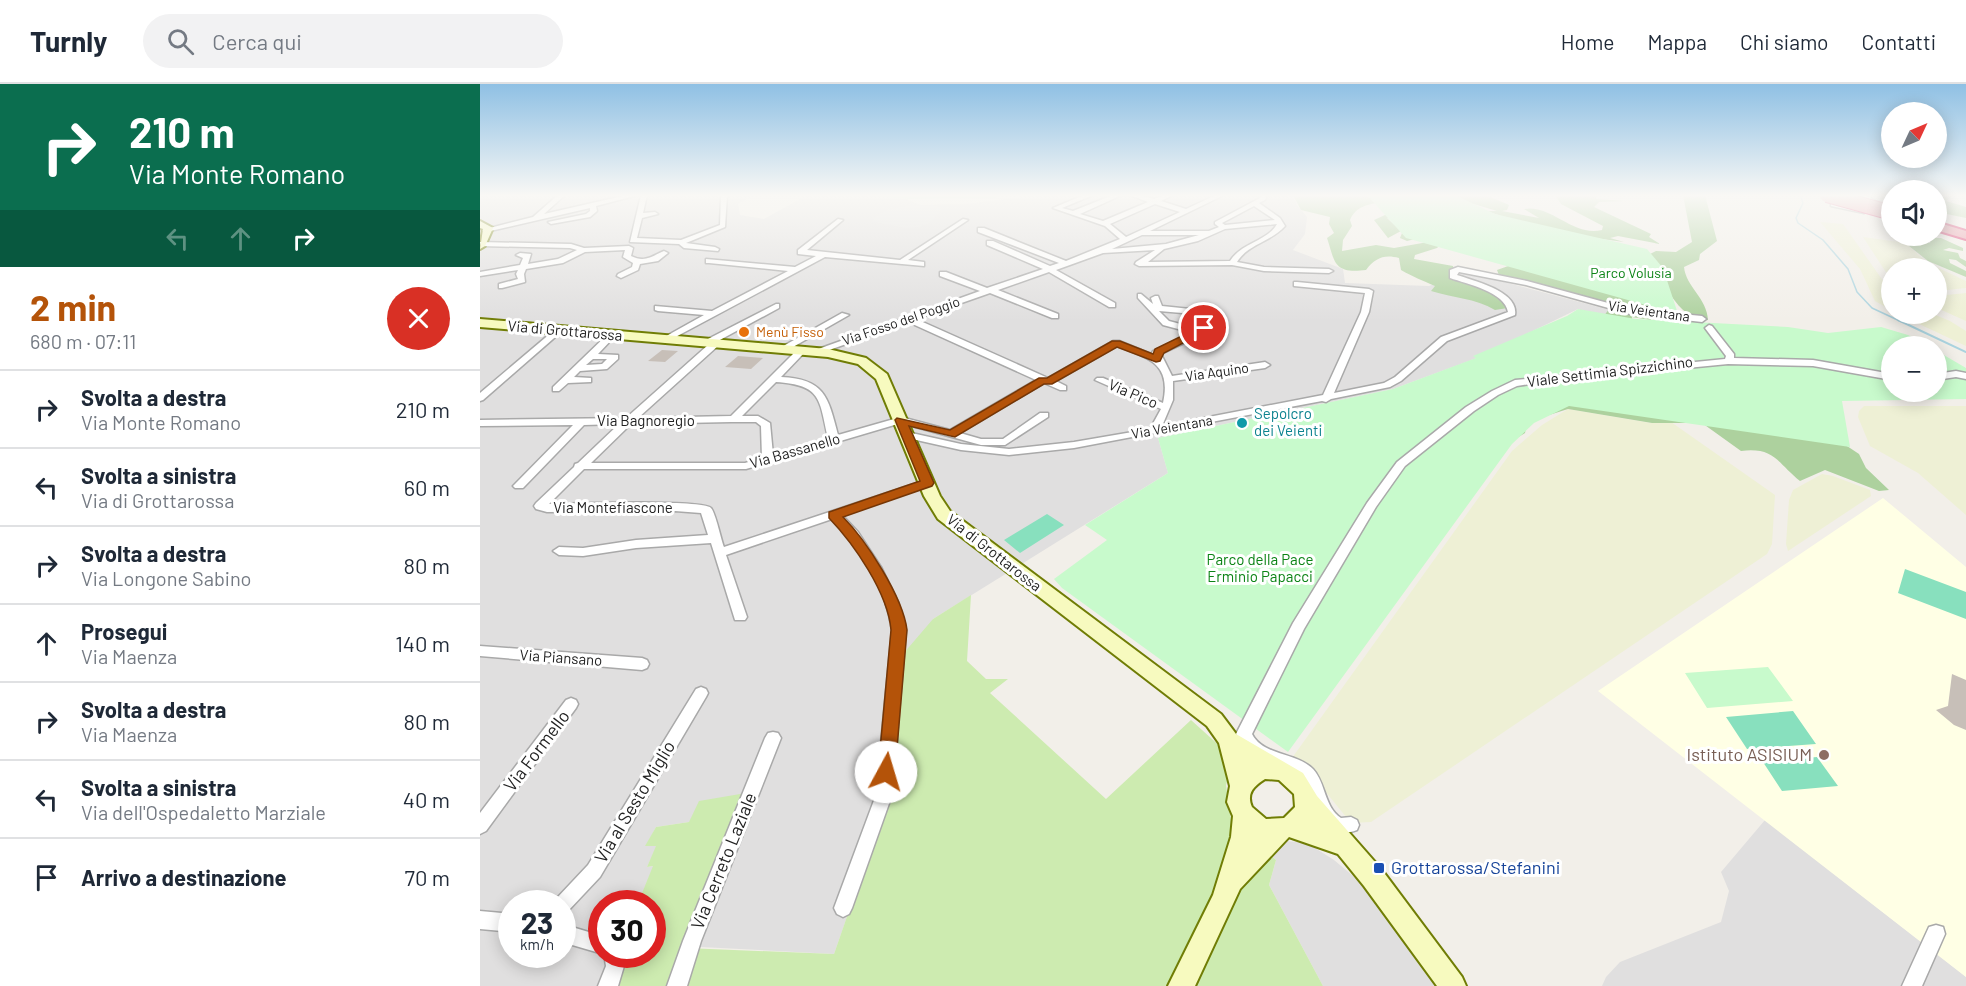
<!DOCTYPE html>
<html lang="it">
<meta charset="utf-8">
<style>
:root{--surface:#fff;--page:#f2f2f3;--text:#1f2937;--muted:#747a83;--line:#e0e1e3;--accent:#b45309}
body{margin:0;font-family:Barlow,sans-serif;background:var(--page);color:var(--text);height:100vh;display:flex;flex-direction:column;font-size:22px;white-space:nowrap}
*{box-sizing:border-box;margin:0}
p{font-size:20px;color:var(--muted)}
.icon{flex:none;width:33px;height:33px;fill:none;stroke:currentColor;stroke-width:2;stroke-linecap:round;stroke-linejoin:round}
.map{position:relative;flex:1;overflow:hidden}
.side{display:flex;flex-direction:column;background:var(--surface);width:480px}
.side>*{flex:none}
.top-card{background:#0b6e4f;color:#fff;overflow:hidden}
.needle{width:39px;rotate:46deg}
.buttons{position:absolute;left:1401px;top:18px;display:grid;gap:12px}
.buttons a{display:grid;place-items:center;width:66px;height:66px;border-radius:50%;background:var(--surface);box-shadow:0 3px 15px #0003;font-size:30px}
.speed{position:absolute;left:18px;top:806px;display:flex;gap:12px;font-size:30px;font-weight:700;text-align:center}
.speed>*{display:grid;place-content:center;width:78px;height:78px;border-radius:50%;background:var(--surface);box-shadow:0 3px 15px #0003;line-height:1}
.speed small{font-size:15px;font-weight:400}
.speed .limit{border:9px solid #d22;background:#fff;color:#111}
.pin{position:absolute;display:grid;place-items:center;width:51px;height:51px;color:#fff;margin:-26px;border:3px solid #fff;border-radius:50%;box-shadow:0 2px 6px #0007}
.me{position:absolute;width:66px;margin:-33px;rotate:6deg;stroke-linejoin:round;filter:drop-shadow(0 0 4px #0008)}
.turn{display:flex;align-items:center;gap:21px;height:126px;padding:0 30px;font-size:27px}
.turn .icon{width:78px;height:78px;stroke-width:2.5}
.turn b{display:block;font-size:42px;line-height:51px}
.lanes{display:flex;align-items:center;height:57px;padding:0 30px;background:#0003;justify-content:center;gap:30px;direction:ltr}
.lanes .off{opacity:.35}
.round{display:grid;place-items:center;flex:none;width:63px;height:63px;border-radius:32px;background:var(--page)}
.overview{display:flex;align-items:center;justify-content:space-between;height:102px;padding:0 30px}
h1{font-size:36px;font-weight:700;line-height:45px;color:var(--accent)}
ul{padding:0;list-style:none}
li{display:flex;align-items:center;gap:18px;height:78px;padding:0 30px;border-top:2px solid var(--line)}
li div{flex:1}
li b{display:block;font-size:22px}
li em{font-style:normal}
header{display:flex;align-items:center;gap:36px;box-sizing:border-box;height:84px;padding:0 30px;background:var(--surface);border-bottom:2px solid var(--line)}
header strong{font-size:28px}
nav{display:flex;gap:33px;margin-inline-start:auto;font-size:21px}
.search{width:420px;height:54px;background:var(--page);display:flex;align-items:center;gap:15px;box-sizing:border-box;padding:0 21px;border-radius:33px;color:var(--muted);font-size:22px}
main{display:flex;flex:1;min-height:0}
.map>svg:first-child{display:block}
</style>
<header>
<strong>Turnly</strong>
<div class="search"><svg class="icon" aria-label="search" viewBox="0 0 24 24"><circle cx="10" cy="10" r="6"/><path d="M15 15l6 6"/></svg>Cerca qui</div>
<nav><a>Home</a><a>Mappa</a><a>Chi siamo</a><a>Contatti</a></nav>
</header>
<main>
<section class="side">
<div class="top-card">
<div class="turn"><svg class="icon" aria-label="right" viewBox="0 0 24 24"><path d="M7 20v-9h11M14 6l5 5-5 5"/></svg><div><b>210 m</b>Via Monte Romano</div></div>
<div class="lanes"><svg class="icon off" aria-label="left" viewBox="0 0 24 24"><path d="M17 20v-9H6M10 6l-5 5 5 5"/></svg><svg class="icon off" aria-label="ahead" viewBox="0 0 24 24"><path d="M12 20V5M6 11l6-6 6 6"/></svg><svg class="icon" aria-label="right" viewBox="0 0 24 24"><path d="M7 20v-9h11M14 6l5 5-5 5"/></svg></div>
</div>
<div class="overview"><div><h1>2 min</h1><p>680 m · 07:11</p></div><a class="round" style="background:#d93025;color:#fff"><svg class="icon" aria-label="close" viewBox="0 0 24 24"><path d="M6 6l12 12M18 6L6 18"/></svg></a></div>
<ul>
<li><svg class="icon" aria-label="right" viewBox="0 0 24 24"><path d="M7 20v-9h11M14 6l5 5-5 5"/></svg><div><b>Svolta a destra</b><p>Via Monte Romano</p></div><em>210 m</em></li>
<li><svg class="icon" aria-label="left" viewBox="0 0 24 24"><path d="M17 20v-9H6M10 6l-5 5 5 5"/></svg><div><b>Svolta a sinistra</b><p>Via di Grottarossa</p></div><em>60 m</em></li>
<li><svg class="icon" aria-label="right" viewBox="0 0 24 24"><path d="M7 20v-9h11M14 6l5 5-5 5"/></svg><div><b>Svolta a destra</b><p>Via Longone Sabino</p></div><em>80 m</em></li>
<li><svg class="icon" aria-label="ahead" viewBox="0 0 24 24"><path d="M12 20V5M6 11l6-6 6 6"/></svg><div><b>Prosegui</b><p>Via Maenza</p></div><em>140 m</em></li>
<li><svg class="icon" aria-label="right" viewBox="0 0 24 24"><path d="M7 20v-9h11M14 6l5 5-5 5"/></svg><div><b>Svolta a destra</b><p>Via Maenza</p></div><em>80 m</em></li>
<li><svg class="icon" aria-label="left" viewBox="0 0 24 24"><path d="M17 20v-9H6M10 6l-5 5 5 5"/></svg><div><b>Svolta a sinistra</b><p>Via dell'Ospedaletto Marziale</p></div><em>40 m</em></li>
<li><svg class="icon" aria-label="arrive" viewBox="0 0 24 24"><path d="M6 21V4h12l-3 4 3 4H6"/></svg><div><b>Arrivo a destinazione</b></div><em>70 m</em></li>
</ul>
</section>
<div class="map">
<svg width="1486" height="902" viewBox="0 0 1486 902">
<rect width="100%" height="100%" fill="#f2efe9"/>
<path fill="#e0dfdf" fill-rule="evenodd" d="M0 111H275L258 120 260 131 284 135 327 111H384L427 115 440 121 485 120 558 111H813L816 120 827 133 825 150 813 166 863 185 865 199 949 202 986 188 1130 226 1124 232 1098 225 997 274 913 305 678 354 688 389 453 535 386 779 354 870 221 863 204 865 209 738 176 743 166 762H177L167 783 174 782 158 819H122V870H150L131 902H0ZM32 819H82V870H32Z
M1285 736 1486 893V902H1122L1126 893 1140 878 1241 838 1249 807 1241 788Z
M806 757 827 759 854 776 884 801 962 902H843L789 801 796 776 788 768Z"/>
<path fill="#ffffe5" d="M1403 414 1486 483V893L1118 607Z"/>
<path fill="#eef0d5" d="M1340 138 1363 140 1411 208V226L1395 217 1380 185Z
M1383 153 1426 159 1446 178 1486 197V204L1457 207 1456 184H1412L1411 196Z
M1486 209V237L1457 224V212Z
M1418 230H1453L1470 237 1486 247V262Z
M1384 322H1486V431L1438 389 1390 362 1378 333 1379 327Z
M1088 325 1171 339 1191 338 1295 411 1292 460 1287 470 891 738 871 739 836 696 812 674 1032 367 1062 341Z
M1342 390 1353 392 1390 406 1391 412 1308 467 1306 460 1309 416 1313 406Z"/>
<path fill="#cdebb0" d="M491 511 487 577 506 595H528L510 609 626 715 711 636 743 665 752 683 746 701 751 736 796 776 789 801 843 902H131L150 870H172V819H158L173 782 167 783 176 762H165L176 743 209 738 219 717 266 709 205 864 354 870 412 703 423 570 453 535Z"/>
<path fill="#add19e" d="M813 111H918L939 154 927 157 920 154 922 149 918 136 907 134 921 147 908 154 894 136 905 131 908 127 901 118C887 121 876 122 870 136L872 142 863 156 862 167 896 161 914 164 948 158 960 161 957 164 935 171 934 175 973 182 974 190 1018 210 1034 223 1015 226C995 214 973 214 951 207L955 202C942 196 933 193 921 186L919 174C904 170 895 174 886 186 853 190 855 178 847 154L854 149 849 140 850 133 821 126Z
M935 111H1006L1029 121 1027 126 1022 127 1059 134 1044 125C1071 120 1093 153 1122 146L1123 142 1081 120 1075 111H1116V115L1144 117 1119 118 1114 123 1171 150 1169 153 1180 160 1138 152 1130 154 1144 158 1063 147 1007 127H1017L994 120 992 122Z
M1203 111H1225L1237 157 1220 170 1219 176 1204 183C1206 203 1227 214 1228 236 1198 238 1182 194 1168 171L1176 167 1196 168 1212 158Z
M1456 111 1472 112 1466 117 1486 123V134L1457 128Z
M1422 152H1432L1450 159 1451 154H1461L1483 164V167L1469 164 1463 166 1478 169 1480 174 1486 177V183L1476 176 1469 175 1470 179 1486 187V193L1448 177 1429 162 1436 158 1435 156Z
M1031 181 1173 222 1171 236 1152 233 1151 243 1098 225 1124 232 1131 222 1020 194 1017 186Z
M1031 312 1343 346 1379 370 1386 384 1409 406 1399 407 1345 386 1320 397C1297 378 1294 363 1261 367L1222 339H1172L1088 325 1047 338 1045 349 1032 357Z"/>
<path fill="#c8facc" d="M384 111H523L516 114 427 115Z
M887 111H975L1015 130 1167 165 1183 184 1198 230 926 154Z
M1098 225 1156 235 1308 243 1348 249 1401 243 1428 251 1448 262H1412V308H1456L1457 267 1486 284V315L1362 317 1370 363 1089 322 1054 339 1032 360 808 668 582 504 574 495 627 456 605 441 688 389 678 354 913 305 996 274 993 272 1087 232Z
M1288 583 1313 617 1227 624 1205 589Z"/>
<path fill="#88e0be" d="M567 430 584 441 540 469 524 456Z
M1425 485 1486 508V535L1418 509Z
M1313 627 1336 660 1267 665 1246 633Z
M1337 673 1358 702 1302 707 1283 678Z"/>
<path fill="#e2e2e2" d="M433 121 457 122 462 126 450 139 439 143 426 144 393 138 394 134 407 126Z"/>
<g fill="none" stroke-linecap="round" stroke-linejoin="round">
<path stroke="#aad3df" stroke-width="1.5" d="M1320 111 1323 119 1316 134 1318 139 1343 156 1368 185 1377 208 1392 224 1422 238"/>
<path stroke="#aad3df" stroke-width="2" d="M1418 236 1486 268"/>
</g>
<path fill="#c7bfb8" d="M182 266 198 267 185 278 168 277Z
M258 272 283 274 271 285 245 283Z
M1472 590 1486 596V646L1474 641 1456 626 1468 622Z"/>
<g fill="none" stroke-linecap="round" stroke-linejoin="round">
<g stroke="#a9a9a9" stroke-width="3">
<path id="street" d="M78 111H85L64 130 147 111H158L116 122 117 127 110 133 71 140 68 138 106 130 110 127V124L6 148 2 146 53 133Z
M161 111H167L163 129 175 128 178 130 162 134 157 154 201 156 240 141 241 111H247L245 143 206 159 235 163 239 165 238 167 204 164 199 160 150 158Z
M604 111H613L582 124 593 127 633 111H642L600 130 623 137 668 118 650 111H660L674 115 685 111H693L681 117 706 125 736 111H744L670 147H729L739 143 735 140V138L780 114 781 111H787L785 116 779 119 800 134 805 142C791 158 768 160 757 178L784 183 849 185 853 187 849 189 784 187 752 181 659 182 655 180 656 178 675 166 623 169 576 186 635 219V223H629L569 188 518 206 578 230V234H572L510 209 436 235 568 294 633 257H639L671 270 673 267 713 249 683 241 658 214V210H661L673 220 671 214 675 212H678L682 222 720 226 729 241 724 250 681 270 692 292 785 278 790 281 785 284 693 297V316L682 342 843 311 881 228 885 209 814 202V198H817L889 205 893 207 889 228 854 309 904 299 915 293 961 253 1028 228C1025 208 987 200 970 194V186L978 183 1047 197 1150 225 1222 232 1226 235 1222 238 1150 230 1046 201 979 188 977 191C994 197 1039 207 1035 231L967 257 921 297 910 303 851 315 846 318 842 317 594 364 529 371 481 366 423 353 422 351 427 348 481 360 529 365 594 358 670 345 681 325 615 296 617 294H623L683 319C692 278 667 274 637 262L576 297 586 302V306H580L564 299 480 349 501 355H523L560 329H568V333L525 361H501L421 339 266 385H104L69 420C89 420 222 415 231 424 236 430 241 456 244 463L443 397 447 396 453 399 451 401 362 431 378 448 401 483 418 518 426 546 412 711 372 824 369 830 363 833 357 830 354 824 396 711 412 546C406 507 383 460 352 435L246 471 267 533 265 536H255L231 459 156 464 103 472 79 471 73 467 79 463 103 464 156 456 228 451 221 429 195 427 67 428 56 425 54 422 56 419 94 383 95 380 98 379 139 340 104 341 43 404H35L33 402 35 400 93 341 0 342V336L146 334 228 261H224V257L296 220H299V224L238 257 240 259 239 261 158 334 251 332 318 265 321 264 326 267 324 269 301 293C345 295 348 313 358 351L421 333 470 346 556 296 428 238 338 270H332L330 268 500 207 460 192V188H466L507 204 563 185 507 161V157H513L570 182 579 179 498 148V144H504L586 177 640 155 625 142 573 124ZM675 120 700 128 646 153 630 140ZM774 122 795 136 745 141 742 139ZM797 140C788 157 761 159 750 177L668 178 684 165 718 157 745 145ZM662 151H719L686 160 632 165ZM679 227 714 230 721 241 719 245 689 237ZM296 298C342 301 339 315 348 354L293 371 290 339 278 332H262ZM251 338H276L281 342 282 374 265 379H111L151 340Z
M1379 111H1386L1406 124 1403 127H1399V124Z
M1353 119 1384 125 1387 127 1384 129 1351 122V120Z
M358 135 363 136 327 166 420 176 483 135 488 136 428 176 444 178V182L345 173 188 257 185 258 181 255 224 231 178 227 175 226V222L232 227 308 187 229 179H226V175L315 183 336 172 318 170V166Z
M0 158 91 160 104 164 149 162 153 164 151 172C165 179 172 172 184 167L188 169 178 177 160 180 158 186 141 194 137 192 138 190 152 183 153 179 143 173 145 166 105 168 83 179 46 185 44 190 45 198 22 204H19V200L38 195 36 190 38 186 0 192V188L40 181 43 174 36 171 40 169 51 170 48 180 78 175 97 166 90 164 1 162Z
M362 229 369 231 306 267 303 268 298 265Z
M1229 241 1232 242 1254 270V274L1333 276 1412 290V296L1333 282 1248 280 1063 298 1037 302 1018 311 994 327 925 382 896 423 824 545 772 650C783 672 816 668 833 685 846 699 844 723 861 734L871 733 877 736 879 741 877 746C867 750 855 750 846 743 831 731 834 706 820 694 796 672 774 685 756 650L813 539 887 419 917 378 986 323 1012 307 1035 296 1245 275 1246 272 1225 244Z
M78 243 81 244V248L3 316 0 317V309Z
M132 248 136 251 118 270 138 271V275L127 285 100 287 94 293 111 294V298L88 299 79 307H73V303L129 249ZM113 275H127L122 280 106 281Z
M1476 287 1486 289V295L1476 293 1456 296V290Z
M0 562 162 574 167 576 169 580 167 584 162 586 0 572Z
M221 603 226 605 228 609 226 613 120 793 88 827 82 830V819H74L76 815 108 781 216 605Z
M91 614 96 616 98 620 96 624 6 747 0 750V729L86 616Z
M293 648 298 649 301 654 221 857 207 902H187L203 857 285 654 288 649Z
M0 827 32 830V848L0 845Z
M82 840 122 852 123 870 82 858Z
M1456 841 1463 843 1465 850 1442 902H1422L1449 843Z
M124 870H142L144 882 138 902H118L126 882Z"/>
</g>
<g stroke="#707d05" stroke-width="4">
<path id="secondary" d="M0 137 13 144 5 162 0 165 3 145 0 144Z
M0 235 348 265 386 274 407 290 460 412 470 427 741 630 756 650 823 689 837 712 902 786 982 893 986 902H957L884 802 858 770 809 753 760 805 715 902H688L733 811 751 753 753 732 747 718 750 702 739 659 727 642 458 435 444 412 396 295 378 280 348 273 0 243ZM785 695 799 696 814 710 815 723 804 734 786 735 772 723C766 709 774 702 785 695Z"/>
</g>
<g stroke="#dc2a67" stroke-width="4">
<path id="highway" d="M1456 138 1486 147V155L1456 146Z"/>
</g>
<use href="#street" fill="#fff" fill-rule="evenodd"/>
<use href="#secondary" fill="#f7fabf" fill-rule="evenodd"/>
<use href="#highway" fill="#e892a2" fill-rule="evenodd"/>
<g stroke="#dc2a67" stroke-width="16" stroke-linecap="butt">
<path id="highway-bridge" d="M1347 111 1412 129"/>
</g>
<use href="#highway-bridge" stroke="#e892a2" stroke-width="14"/>
</g>
<linearGradient id="sky" x2="0" y2="1"><stop stop-color="#8fc0e4"/><stop offset="0.47" stop-color="#f9f8f5"/><stop offset="1" stop-color="#f9f8f5" stop-opacity="0"/></linearGradient>
<rect width="1486" height="237" fill="url(#sky)"/>
<path fill="#b45309" stroke="#753606" stroke-width="1.5" d="M724 241 729 244 728 246 684 269 680 277 676 278 637 263 572 300H564L475 353 429 342 454 399 452 402 363 433C386 456 423 513 427 546L415 688 413 694 406 696 400 694 398 688 411 546C408 509 374 460 349 434V428L440 397 415 336 417 334 470 346 559 294H567L632 257H640L673 270 675 265Z"/>
<circle fill="#e8710a" stroke="#fff" stroke-width="2" cx="264" cy="248" r="6"/>
<circle fill="#0f9aa8" stroke="#fff" stroke-width="2" cx="762" cy="339" r="6"/>
<circle fill="#8d6e63" stroke="#fff" stroke-width="2" cx="1344" cy="671" r="6"/>
<rect fill="#1a4fb4" stroke="#fff" stroke-width="2" x="893" y="778" width="12" height="12" rx="3"/>
<g text-anchor="middle" stroke-width="6" stroke-linejoin="round" paint-order="stroke">
<g font-size="14" fill="#0c8416" stroke="#fff">
<text x="1151" y="194">Parco Volusia</text>
</g>
<g font-size="14" fill="#222" stroke="#fff">
<text transform="translate(1169 227) rotate(8)" y="5">Via Veientana</text>
<text transform="translate(421 237) rotate(-19)" y="5">Via Fosso del Poggio</text>
<text transform="translate(737 288) rotate(-8)" y="5">Via Aquino</text>
<text transform="translate(692 343) rotate(-10)" y="5">Via Veientana</text>
</g>
<g font-size="14" fill="#c56008" stroke="#fff" text-anchor="start">
<text x="276" y="253">Menù Fisso</text>
</g>
<g font-size="15" fill="#222" stroke="#fff">
<text transform="translate(85 247) rotate(5)" y="5">Via di Grottarossa</text>
<text transform="translate(1130 288) rotate(-7)" y="5">Viale Settimia Spizzichino</text>
<text transform="translate(653 310) rotate(23)" y="5">Via Pico</text>
<text x="166" y="342">Via Bagnoregio</text>
<text transform="translate(315 367) rotate(-16)" y="5">Via Bassanello</text>
<text x="133" y="429">Via Montefiascone</text>
<text transform="translate(514 469) rotate(38)" y="5">Via di Grottarossa</text>
<text transform="translate(81 574) rotate(4)" y="5">Via Piansano</text>
</g>
<g font-size="15" fill="#0d838f" stroke="#fff" text-anchor="start">
<text x="774" y="335">Sepolcro<tspan x="774" dy="17">dei Veienti</tspan></text>
</g>
<g font-size="15" fill="#0c8416" stroke="#fff">
<text x="780" y="481">Parco della Pace<tspan x="780" dy="17">Erminio Papacci</tspan></text>
</g>
<g font-size="18" fill="#222" stroke="#fff">
<text transform="translate(57 667) rotate(-53)" y="6">Via Formello</text>
<text transform="translate(155 718) rotate(-59)" y="6">Via al Sesto Miglio</text>
<text transform="translate(244 777) rotate(-68)" y="6">Via Cerreto Laziale</text>
</g>
<g font-size="18" fill="#785e54" stroke="#fff" text-anchor="end">
<text x="1332" y="677">Istituto ASISIUM</text>
</g>
<g font-size="18" fill="#164399" stroke="#fff" text-anchor="start">
<text x="911" y="790">Grottarossa/Stefanini</text>
</g>
</g>
</svg>
<div class="buttons">
<a><svg class="needle" viewBox="-14 -14 28 28"><path d="M0-13l5 13h-10z" fill="#e53935"/><path d="M0 13l5-13h-10z" fill="#747a83"/></svg></a>
<a><svg class="icon" aria-label="sound" viewBox="0 0 24 24"><path d="M4 9h4l5-4v14l-5-4H4zM17 9q2 3 0 6"/></svg></a>
<a>+</a>
<a>−</a>
</div>
<div class="speed"><div>23<small>km/h</small></div><div class="limit">30</div></div>
<div class="pin" style="left:724px;top:244px;background:#d93025"><svg class="icon" aria-label="arrive" viewBox="0 0 24 24"><path d="M6 21V4h12l-3 4 3 4H6"/></svg></div>
<svg class="me" style="left:406px;top:688px" viewBox="-20 -20 40 40"><circle r="19" fill="#fff"/><path d="M0-13L10 11 0 6-10 11z" fill="#b45309"/></svg>
</div>
</main>
